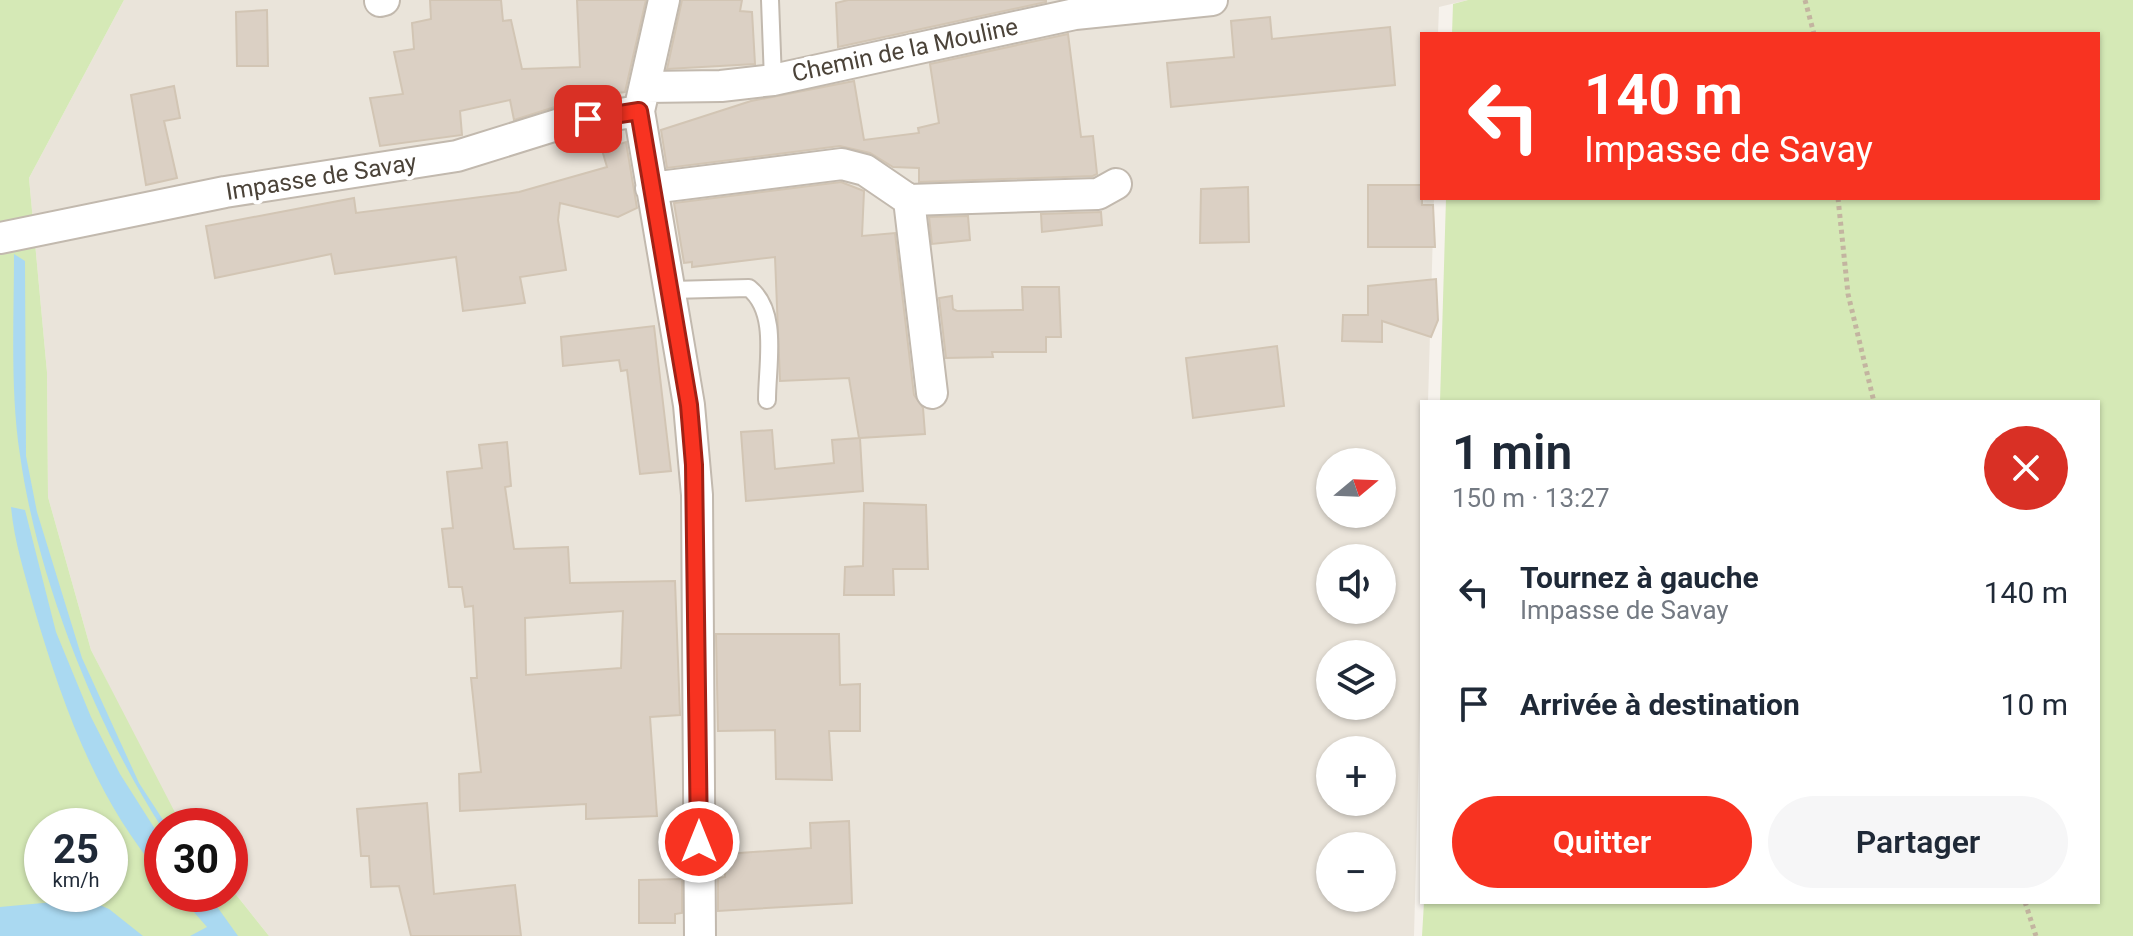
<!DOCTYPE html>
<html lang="fr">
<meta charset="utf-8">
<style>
:root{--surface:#fff;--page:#f6f6f7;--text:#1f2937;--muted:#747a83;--accent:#f83321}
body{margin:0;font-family:Roboto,sans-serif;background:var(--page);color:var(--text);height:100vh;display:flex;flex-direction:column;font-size:30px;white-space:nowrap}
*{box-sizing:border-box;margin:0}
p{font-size:26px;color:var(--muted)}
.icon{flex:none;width:44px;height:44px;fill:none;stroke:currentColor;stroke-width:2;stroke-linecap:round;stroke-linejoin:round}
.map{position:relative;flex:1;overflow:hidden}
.side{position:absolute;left:1420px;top:400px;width:680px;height:504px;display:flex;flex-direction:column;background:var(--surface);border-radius:0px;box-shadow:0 2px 6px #0004}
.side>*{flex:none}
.banner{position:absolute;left:1420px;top:32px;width:680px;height:168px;border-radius:0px;box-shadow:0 2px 6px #0004;background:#f83321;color:#fff;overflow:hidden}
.needle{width:52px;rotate:71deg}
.tools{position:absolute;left:1316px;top:448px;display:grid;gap:16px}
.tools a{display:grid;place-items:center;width:80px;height:80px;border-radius:50%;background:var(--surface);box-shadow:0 2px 6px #0004;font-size:40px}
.speed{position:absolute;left:24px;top:808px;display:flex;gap:16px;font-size:40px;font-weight:700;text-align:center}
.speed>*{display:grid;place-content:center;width:104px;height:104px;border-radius:50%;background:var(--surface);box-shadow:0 2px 6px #0004;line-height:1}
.speed small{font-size:20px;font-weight:400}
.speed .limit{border:12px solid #d22;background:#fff;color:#111}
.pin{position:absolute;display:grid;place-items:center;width:68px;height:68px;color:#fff;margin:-34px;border-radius:16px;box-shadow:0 4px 12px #0006}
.me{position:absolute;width:88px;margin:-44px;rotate:0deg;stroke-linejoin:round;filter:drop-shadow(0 0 6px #0008)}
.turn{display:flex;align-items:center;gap:28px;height:168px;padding:0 32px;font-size:36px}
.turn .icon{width:104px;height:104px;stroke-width:2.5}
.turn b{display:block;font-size:56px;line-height:68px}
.round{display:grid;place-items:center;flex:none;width:84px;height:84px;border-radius:42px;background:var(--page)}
.overview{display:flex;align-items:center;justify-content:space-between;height:136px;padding:0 32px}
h1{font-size:48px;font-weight:600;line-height:60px}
.primary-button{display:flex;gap:16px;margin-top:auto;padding:16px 32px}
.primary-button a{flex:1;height:92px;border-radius:48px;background:var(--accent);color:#fff;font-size:32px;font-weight:600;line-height:92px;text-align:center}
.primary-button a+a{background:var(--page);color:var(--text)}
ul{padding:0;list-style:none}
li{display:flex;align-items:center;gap:24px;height:112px;padding:0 32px}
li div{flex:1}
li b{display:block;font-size:30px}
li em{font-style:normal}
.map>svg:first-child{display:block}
</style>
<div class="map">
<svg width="2133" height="936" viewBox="0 0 2133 936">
<rect width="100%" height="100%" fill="#f6f2ec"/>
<path fill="#eae4da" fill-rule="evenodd" d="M124 0H1468L1439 7 1438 34H1422V198H1434L1428 402H1422V633L1414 936H269L230 887V826H182L175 817 91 650 48 497 47 372 29 178ZM1330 462H1382V514H1330ZM1330 558H1382V610H1330ZM1330 654H1382V706H1330ZM1330 750H1382V802H1330ZM1330 846H1382V898H1330Z"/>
<path fill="#d5e9b6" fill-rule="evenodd" d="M0 0H124L29 178 47 372 48 497 91 650 182 826H162V894H230V887L269 936H0ZM42 826H110V894H42Z
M1468 0H2133V936H1422L1424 902H2098V402H1440L1446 198H2098V34H1452L1453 4Z"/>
<path fill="#aad9f1" d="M14 254 25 261 26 456 37 512 82 658 139 783 167 826 162 828C95 724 37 577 20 455 10 390 14 319 14 254Z
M11 507 25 510 56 632 91 717 120 774 162 840V876C96 800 62 703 34 608 25 575 14 541 11 507Z
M178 894H208L238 936H190L207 927Z
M86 899 109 909 143 936H0V907Z"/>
<path fill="#dbd0c4" stroke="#d2c5b4" stroke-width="2" fill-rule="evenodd" d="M430 0H501L503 21 511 20 522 69 580 67 577 0H646L625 92 560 100 558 106 514 120 510 100 460 111 462 135 380 146 370 98 403 94 394 52 414 49 412 23 431 19Z
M682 0H742L740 11 752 12 755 64 667 69Z
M848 0H1046V2L838 47 836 3Z
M267 10 268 66H237L236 12Z
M1270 17 1272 39 1390 27 1395 85 1171 107 1167 63 1234 57 1231 21Z
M1068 34 1081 137 1093 136 1097 174 1093 176 919 182V168L893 167 870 153 840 146 667 168 661 130 751 101 854 81 864 140 919 133 918 128 939 123 930 64Z
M174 86 180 118 164 121 177 178 146 185 131 95Z
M626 142 637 208 618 217 560 203 558 220 566 270 520 277 525 303 463 311 456 257 335 274 331 254 215 278 206 226 354 198 356 213 519 192 607 167 602 150Z
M841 182 864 191 862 236 895 233 914 395 923 408 925 434 860 438 863 491 746 501 741 432 772 430 775 469 834 463 832 440 859 438 849 378 780 381 775 257 692 267V262L684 263 674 203Z
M1368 185H1422V205H1433L1435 247H1368Z
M1248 187 1249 242 1200 243 1201 189Z
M1101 212 1102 225 1042 232 1041 214Z
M968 216 970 240 932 244 929 217Z
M1436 279 1438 320 1431 337 1382 321V342L1342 341 1343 315H1368V286Z
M1022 287H1059L1061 337H1046V352H992L993 357 946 358 939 298 952 296 953 309 957 311 1023 310Z
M654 326 671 471 640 474 627 370 621 371 619 360 563 366 561 337Z
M1277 346 1284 406 1193 418 1186 358Z
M507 442 511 486 505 487 514 549 568 547 570 583 675 581 680 715 650 717 657 816 586 819V804L460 811 459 774 481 772 471 678H477L473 606 465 607 462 587H449L442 529 453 528 447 472 482 468 479 445ZM623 611 621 668 526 675 525 618Z
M864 503 926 505 928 569H893L894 595H844L845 567 863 566Z
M716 634H839L840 685 860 684V731H829L832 780 776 779 775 730 718 731Z
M427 803 434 894 515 885 521 936H411L399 886 371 887 369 856H361L357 809Z
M849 821 852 903 718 911V878L725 877V854L811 848 810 823Z
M682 879V913L675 914V923H639V880Z"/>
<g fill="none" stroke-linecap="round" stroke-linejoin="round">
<g stroke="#c2b9ae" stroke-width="20">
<path id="service" d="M770 0 773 80
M671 290 749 288C779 312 767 364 767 400"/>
</g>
<g stroke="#c2b9ae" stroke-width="34">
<path id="minor" d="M664 0 639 111 689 405 697 495 700 936
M380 1 384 0
M646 87 721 86 773 80 1075 14 1212 0
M651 188 842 164 865 170 909 200 1098 194 1116 184
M909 200 932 393
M0 238 225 192 457 156 563 123 639 111"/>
</g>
<path stroke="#c3b4a0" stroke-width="5" stroke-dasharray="4 4" stroke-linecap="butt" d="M1805 0 1814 34
M1838 198 1848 294 1874 402
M2025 902 2036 936"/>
<use href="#service" stroke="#fff" stroke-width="16"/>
<use href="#minor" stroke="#fff" stroke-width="30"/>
</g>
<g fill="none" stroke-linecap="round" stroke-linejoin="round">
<g stroke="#a12115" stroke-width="20">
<path id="route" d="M588 119 639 111 689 405 694 465 699 842"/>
</g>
<use href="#route" stroke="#f83321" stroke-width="14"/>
</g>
<g text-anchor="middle" stroke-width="8" stroke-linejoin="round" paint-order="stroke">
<g font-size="24" fill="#4b4339" stroke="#fff">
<text transform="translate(905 50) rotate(-12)" y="8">Chemin de la Mouline</text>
<text transform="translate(321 177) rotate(-9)" y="8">Impasse de Savay</text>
</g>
</g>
</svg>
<div class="tools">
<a><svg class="needle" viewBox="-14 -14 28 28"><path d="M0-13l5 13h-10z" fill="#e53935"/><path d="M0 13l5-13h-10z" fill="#747a83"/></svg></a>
<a><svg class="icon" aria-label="sound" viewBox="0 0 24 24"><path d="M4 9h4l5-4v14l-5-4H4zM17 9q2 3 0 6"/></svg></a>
<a><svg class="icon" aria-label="layers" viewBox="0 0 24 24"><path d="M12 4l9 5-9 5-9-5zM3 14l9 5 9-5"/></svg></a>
<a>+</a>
<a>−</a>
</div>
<div class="speed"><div>25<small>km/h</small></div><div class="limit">30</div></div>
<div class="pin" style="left:588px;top:119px;background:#d93025"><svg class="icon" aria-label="arrive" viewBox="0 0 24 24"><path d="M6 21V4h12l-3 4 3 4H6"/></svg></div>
<svg class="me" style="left:699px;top:842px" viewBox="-20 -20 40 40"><circle r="17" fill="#f83321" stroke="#fff" stroke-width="3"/><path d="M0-11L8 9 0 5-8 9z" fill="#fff"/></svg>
<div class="banner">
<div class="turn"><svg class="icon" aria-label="left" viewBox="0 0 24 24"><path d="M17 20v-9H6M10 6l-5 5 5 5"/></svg><div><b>140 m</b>Impasse de Savay</div></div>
</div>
<section class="side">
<div class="overview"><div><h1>1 min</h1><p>150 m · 13:27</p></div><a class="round" style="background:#d93025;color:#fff"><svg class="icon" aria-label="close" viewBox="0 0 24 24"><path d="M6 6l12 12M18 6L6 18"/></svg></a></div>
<ul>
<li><svg class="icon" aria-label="left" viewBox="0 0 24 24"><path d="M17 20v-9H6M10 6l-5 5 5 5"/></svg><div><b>Tournez à gauche</b><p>Impasse de Savay</p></div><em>140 m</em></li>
<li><svg class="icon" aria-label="arrive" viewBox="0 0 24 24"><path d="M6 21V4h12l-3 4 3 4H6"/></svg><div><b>Arrivée à destination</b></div><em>10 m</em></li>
</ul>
<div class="primary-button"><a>Quitter</a><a>Partager</a></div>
</section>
</div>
